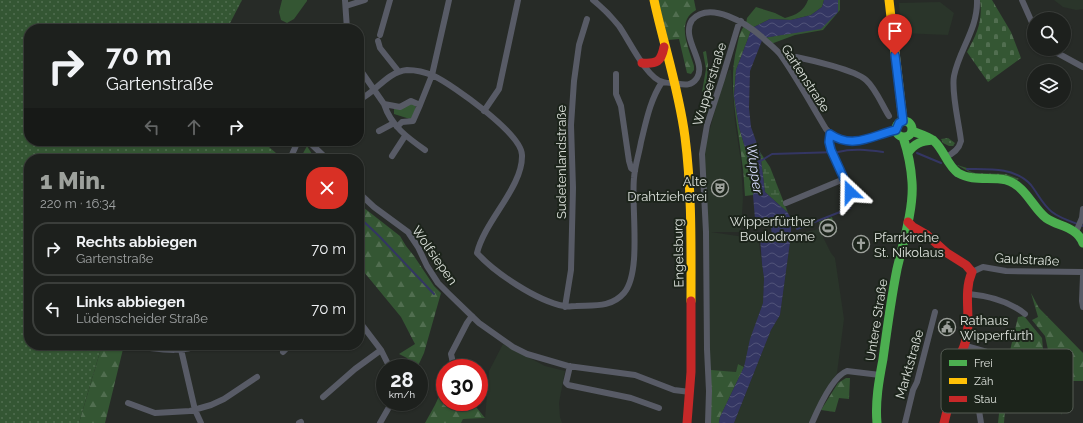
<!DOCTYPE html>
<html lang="de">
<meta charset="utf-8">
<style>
:root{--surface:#1d201d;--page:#252826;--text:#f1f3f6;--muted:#a0a3a4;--line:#3b3e3b;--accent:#9da19c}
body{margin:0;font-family:Raleway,sans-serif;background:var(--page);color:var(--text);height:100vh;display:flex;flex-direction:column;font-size:15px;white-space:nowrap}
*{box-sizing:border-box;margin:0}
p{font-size:13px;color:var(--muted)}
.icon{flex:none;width:22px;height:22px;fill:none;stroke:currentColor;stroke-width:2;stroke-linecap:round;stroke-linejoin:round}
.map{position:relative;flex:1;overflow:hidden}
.panel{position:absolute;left:24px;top:154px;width:340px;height:196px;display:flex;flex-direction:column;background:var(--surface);border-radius:16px;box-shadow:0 1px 3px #0004,0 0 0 1px var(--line)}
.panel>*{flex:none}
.guide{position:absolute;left:24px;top:24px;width:340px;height:122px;border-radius:16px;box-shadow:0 1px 3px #0004,0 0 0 1px var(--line);background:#1d201d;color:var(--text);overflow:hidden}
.tools{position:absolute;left:1027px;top:12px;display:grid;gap:8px}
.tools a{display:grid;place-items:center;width:44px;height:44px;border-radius:50%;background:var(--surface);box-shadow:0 1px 3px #0004,0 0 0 1px var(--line);font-size:20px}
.speed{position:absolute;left:376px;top:359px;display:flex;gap:8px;font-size:20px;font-weight:700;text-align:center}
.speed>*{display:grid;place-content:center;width:52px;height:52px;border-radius:50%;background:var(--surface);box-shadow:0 1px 3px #0004,0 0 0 1px var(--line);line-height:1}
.speed small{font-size:10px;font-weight:400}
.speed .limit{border:6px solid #d22;background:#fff;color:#111}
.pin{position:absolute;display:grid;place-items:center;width:34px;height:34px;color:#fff;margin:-41px -17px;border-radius:50% 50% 50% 0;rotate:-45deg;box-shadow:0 0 4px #0007}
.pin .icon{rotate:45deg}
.me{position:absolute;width:44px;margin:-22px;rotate:337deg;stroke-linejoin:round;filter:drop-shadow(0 0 3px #0008)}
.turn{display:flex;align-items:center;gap:14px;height:84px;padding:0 16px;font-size:18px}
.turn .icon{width:52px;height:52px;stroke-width:2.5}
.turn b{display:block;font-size:28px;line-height:34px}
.lanes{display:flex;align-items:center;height:38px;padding:0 16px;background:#0003;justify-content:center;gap:20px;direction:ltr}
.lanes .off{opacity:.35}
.round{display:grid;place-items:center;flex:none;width:42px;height:42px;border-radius:16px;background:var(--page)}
.headline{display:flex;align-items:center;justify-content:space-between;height:68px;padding:0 16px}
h1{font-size:24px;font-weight:800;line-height:30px;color:var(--accent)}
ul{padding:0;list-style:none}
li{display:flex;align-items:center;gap:12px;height:54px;margin:0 8px 6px;padding:0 8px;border:2px solid var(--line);border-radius:16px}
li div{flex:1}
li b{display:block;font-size:15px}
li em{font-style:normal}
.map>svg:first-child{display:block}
</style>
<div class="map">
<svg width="1083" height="423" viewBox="0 0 1083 423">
<defs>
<pattern id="grass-dots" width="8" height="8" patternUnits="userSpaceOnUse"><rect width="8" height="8" fill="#345633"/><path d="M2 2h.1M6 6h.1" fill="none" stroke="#516e50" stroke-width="1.8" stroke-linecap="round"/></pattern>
<pattern id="forest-firs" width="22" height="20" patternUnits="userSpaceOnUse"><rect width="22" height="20" fill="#345633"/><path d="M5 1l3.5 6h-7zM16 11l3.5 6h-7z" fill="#516e50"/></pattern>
<pattern id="wetland-marsh" width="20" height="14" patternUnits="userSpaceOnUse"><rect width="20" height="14" fill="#345633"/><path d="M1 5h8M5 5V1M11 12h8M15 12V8" fill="none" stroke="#516e50"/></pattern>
<pattern id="cemetery-stones" width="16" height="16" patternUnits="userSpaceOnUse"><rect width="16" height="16" fill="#345633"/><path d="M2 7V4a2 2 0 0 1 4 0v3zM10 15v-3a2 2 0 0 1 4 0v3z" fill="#516e50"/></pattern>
<pattern id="water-waves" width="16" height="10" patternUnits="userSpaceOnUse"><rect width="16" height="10" fill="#343663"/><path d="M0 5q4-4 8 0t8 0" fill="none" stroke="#515379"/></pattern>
</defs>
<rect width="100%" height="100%" fill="#272b27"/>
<path fill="#2a352a" d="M1054 0H1083V9L1076 10 1063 7Z
M940 2 954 13 948 35 901 33 899 3Z
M729 70H731L735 122 741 162 743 198 741 232H711L744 237H758L764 278 763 303 751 339 745 365 744 367 738 364 736 372 708 371 703 154 722 85Z
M819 229 831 253 835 258 844 319 837 373 810 423H734L771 330 780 315 791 235Z
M503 344 545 366 565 371 559 403 560 417 562 423H460L463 419 485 418 489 371Z"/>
<path fill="url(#grass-dots)" d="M0 0H242L227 29H29V141H262L283 159H29V345H102L79 423H0Z
M948 138 955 143 953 146H949L943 143 941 139Z
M957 165 967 168 969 171 975 173 1006 174 1019 179 1017 180 1006 176 973 174Z"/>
<path fill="url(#forest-firs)" d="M658 0H694L696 10C675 22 689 48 694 66V70L691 74 687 73 679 39 668 40Z
M746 24 752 28 736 70 734 96 739 127 748 158 754 191 753 195 745 196C744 185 744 173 742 162 738 123 727 85 737 46 739 37 740 30 746 24Z
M706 51 708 64 707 78 712 86 708 91 702 92 706 69 703 52Z
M307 146 315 159H300Z
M359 204 400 236 406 246 414 256 434 286 441 293 424 353 417 368H412L407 358 399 354 415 344 401 317 359 266Z
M1031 293 1039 308 1083 353V381H1060L1062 415 1059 407V394L1054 380 1053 366 1050 359 1045 336 1032 320 1038 317Z
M1024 316 1042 338 1045 370 1008 369 1004 423H998L1000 404 1004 398 1003 389 1008 359 1018 317Z
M102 345H124L105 423H79Z
M738 364 744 367 720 417 719 423H708L711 370 736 372Z
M846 378H850L849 399 839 398 835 412 821 410 838 383Z
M442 390 445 391V402H472L485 418 463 419 461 423H425L435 405Z"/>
<path fill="url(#wetland-marsh)" d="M760 152 770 167 788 213 765 192Z"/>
<path fill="url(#cemetery-stones)" d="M980 0H992L1011 32 1021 58 988 82 967 52C977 34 983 21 980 0Z"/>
<path fill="#345633" d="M282 0H307V1L294 19 287 23 281 20 279 12Z
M808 0H824L822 7 811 15 791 20 770 19 752 28 746 24 747 18 756 7 775 13 785 18C796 15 804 11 808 0Z
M838 0H840V10L823 30 795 35 771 44 763 38 798 32 838 12Z
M409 103 416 105 413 120 394 114V108Z
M832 217 837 232 825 236 819 222Z
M1032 342 1035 369 1016 368 1021 343Z"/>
<path fill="url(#water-waves)" d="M824 0H838V12L821 29 763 38 750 71 749 108 751 127 760 152 765 192 788 213 791 219V235L780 315 771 330 734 423H719L720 417 744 367 750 339 763 303 764 278 762 264 760 237 772 236 770 218 755 219 753 195 754 191 748 158 739 127 734 96 736 70 752 28 770 19 791 20 811 15 822 7Z"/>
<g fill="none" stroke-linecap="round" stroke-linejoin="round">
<path stroke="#343663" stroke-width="2" d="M917 153 941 163
M759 162 772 154 838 152C853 148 868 150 883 152
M967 169C988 169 1015 167 1031 185 1038 194 1043 205 1052 212 1061 219 1073 222 1083 226
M359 217 379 236 434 294
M797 229 850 208"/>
<path stroke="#585b66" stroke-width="6" d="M345 0 347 29
M593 0C603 8 611 16 619 26 629 40 647 79 663 82 666 83 669 83 672 83 682 84 690 88 697 78 707 62 680 38 692 20 710 0 747 24 762 37 768 43 775 48 780 54 797 78 811 104 826 129 846 153 872 136 897 130
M1022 0 1034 27
M346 6 365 0
M380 35 390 0
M378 41 380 48 399 72
M1050 49 1083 67
M786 63 796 57C811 60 855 70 866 80 876 89 882 105 889 116
M359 68 384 104 400 107 411 101 420 105 432 75 449 0
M616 74V94L621 106 629 161 631 168 635 171
M359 100C376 92 387 72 407 70 416 70 425 72 434 76 453 85 522 134 522 155 523 187 485 220 477 253 495 273 537 301 564 306 567 307 572 306 576 306 593 305 611 308 624 293 642 272 631 207 634 178 635 165 639 154 641 142 646 122 650 100 662 82
M384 104C391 126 408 138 425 150
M484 111 499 89 518 0
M397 127 402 122 413 121 420 105
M379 131 394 123
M830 134 829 143 831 150 850 192
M308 141 327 159
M392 156 405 136
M945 157C953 154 959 149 961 141 959 123 951 92 954 76 959 50 978 29 977 0
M290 159 298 141
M359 193 374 207 408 232 418 247 427 266 438 283 449 294 479 323 513 347 527 354 568 366 635 375 674 390 690 392
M786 203 844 179
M1076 232 1082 218 1083 209
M972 272 983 267 1006 271 1083 272
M1083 276 1082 301 1083 307
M969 294C989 296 1010 302 1025 314
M565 307 571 270 573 188 571 125 574 81 579 45 587 19
M359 321 381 350 390 368
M180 345 195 410 201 423
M966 346 987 352 977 393V398L981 423
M150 348C166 350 184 352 199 345
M283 352 290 345
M453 363 451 354 467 323 472 316
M570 366 566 383 568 385 631 398 659 408
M390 367 400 363 407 368
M323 397 355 369 381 350
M128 403 155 413 190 411 211 405 224 399 257 377
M299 423 301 422
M380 423 392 402
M708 423 709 391 707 349 706 232 702 154 707 125 722 79 738 26 741 21
M812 423C818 409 833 376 847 371L880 375
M905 423 913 390 917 382 935 312"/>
<path stroke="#4caf50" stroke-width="9" d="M896 129a8 8 0 1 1 16 0a8 8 0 1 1-16 0Z
M912 131C919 134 928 136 934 141 944 150 947 165 958 173 973 182 991 176 1006 180 1026 186 1032 207 1046 218 1059 227 1076 226 1083 243
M908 153C914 143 922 141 933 140
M877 423C875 402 879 380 883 359 887 329 891 299 897 269 903 243 914 208 912 182 911 166 908 152 903 137"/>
<path stroke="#ffc107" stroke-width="9" d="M654 0C664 46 679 90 685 137 692 191 691 246 691 301
M889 0 903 121"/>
<path stroke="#c62828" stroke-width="9" d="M642 63C657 64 661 62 664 47
M908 222 913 227 927 235 947 253 966 265 972 272C961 297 975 324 962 351L944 423
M687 423 691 372V301"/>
</g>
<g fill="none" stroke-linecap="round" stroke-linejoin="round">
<g stroke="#114b97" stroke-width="10">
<path id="route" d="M850 192 831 150 829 142 830 134C853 150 873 135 896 130L899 123 903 121 895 55"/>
</g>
<use href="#route" stroke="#1a73e8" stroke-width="7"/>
</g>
<defs>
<g id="theatre-ring" transform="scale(0.9)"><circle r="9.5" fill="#1c241b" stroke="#9da19c" stroke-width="1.5"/><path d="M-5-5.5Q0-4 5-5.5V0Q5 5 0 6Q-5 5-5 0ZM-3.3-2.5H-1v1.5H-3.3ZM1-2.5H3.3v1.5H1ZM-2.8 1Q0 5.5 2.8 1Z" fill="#9da19c"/></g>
<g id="stadium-ring" transform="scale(0.9)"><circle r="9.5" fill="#1c241b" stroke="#9da19c" stroke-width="1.5"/><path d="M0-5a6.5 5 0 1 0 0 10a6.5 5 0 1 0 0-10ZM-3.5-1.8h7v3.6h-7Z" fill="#9da19c"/></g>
<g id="church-ring" transform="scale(0.9)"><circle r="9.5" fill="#1c241b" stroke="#9da19c" stroke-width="1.5"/><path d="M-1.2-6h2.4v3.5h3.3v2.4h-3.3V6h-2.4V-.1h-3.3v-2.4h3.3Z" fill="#9da19c"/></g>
<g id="civic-ring" transform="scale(0.9)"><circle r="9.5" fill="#1c241b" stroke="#9da19c" stroke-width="1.5"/><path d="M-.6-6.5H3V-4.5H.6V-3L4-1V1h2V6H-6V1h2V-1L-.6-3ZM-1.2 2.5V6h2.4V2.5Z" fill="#9da19c"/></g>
</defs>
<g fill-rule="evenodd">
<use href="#theatre-ring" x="720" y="188"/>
<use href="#stadium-ring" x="828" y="228"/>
<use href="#church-ring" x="861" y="244"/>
<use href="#civic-ring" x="947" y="327"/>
</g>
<g text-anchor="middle" stroke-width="4" stroke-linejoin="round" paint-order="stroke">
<g font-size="13" fill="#dce1db" stroke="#1c241b">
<text transform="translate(806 78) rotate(57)" y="5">Gartenstraße</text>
<text transform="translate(709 84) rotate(-73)" y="5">Wupperstraße</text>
<text transform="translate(561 162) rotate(-90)" y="5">Sudetenlandstraße</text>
<text transform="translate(678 253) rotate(-91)" y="5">Engelsburg</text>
<text transform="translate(435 255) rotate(55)" y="5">Wolfsiepen</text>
<text transform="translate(1027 259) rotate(3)" y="5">Gaulstraße</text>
<text transform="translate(876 320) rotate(-81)" y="5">Untere Straße</text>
<text transform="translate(909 364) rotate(-74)" y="5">Marktstraße</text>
</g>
<g font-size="13" fill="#dce1db" stroke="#1c241b" text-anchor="end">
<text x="707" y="186">Alte<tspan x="707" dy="15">Drahtzieherei</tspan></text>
<text x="815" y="226">Wipperfürther<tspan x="815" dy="15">Boulodrome</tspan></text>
<text x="874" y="242" text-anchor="start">Pfarrkirche<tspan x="874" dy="15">St. Nikolaus</tspan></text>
<text x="960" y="325" text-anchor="start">Rathaus<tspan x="960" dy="15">Wipperfürth</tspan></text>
</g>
<g font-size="14" font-style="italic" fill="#d7dcfd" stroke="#1c241b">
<text transform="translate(755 169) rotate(82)" y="5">Wupper</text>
</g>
</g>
<rect x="941" y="349" width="132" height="64" rx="6" fill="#1c241b" stroke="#565d55" stroke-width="1"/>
<rect x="949" y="360" width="18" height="6" fill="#4caf50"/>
<rect x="949" y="378" width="18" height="6" fill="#ffc107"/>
<rect x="949" y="396" width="18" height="6" fill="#c62828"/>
<g font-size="11" fill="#dce1db">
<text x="974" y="367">Frei</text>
<text x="974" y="385">Zäh</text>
<text x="974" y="403">Stau</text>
</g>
</svg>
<div class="tools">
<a><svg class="icon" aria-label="search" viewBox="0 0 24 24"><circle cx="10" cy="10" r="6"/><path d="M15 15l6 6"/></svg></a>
<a><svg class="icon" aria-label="layers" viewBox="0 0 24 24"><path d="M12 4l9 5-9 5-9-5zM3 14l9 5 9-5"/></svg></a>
</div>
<div class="speed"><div>28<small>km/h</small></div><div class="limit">30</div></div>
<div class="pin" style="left:895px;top:55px;background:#d93025"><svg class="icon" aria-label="arrive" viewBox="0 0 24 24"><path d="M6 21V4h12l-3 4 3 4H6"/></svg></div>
<svg class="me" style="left:850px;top:192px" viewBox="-20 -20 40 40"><path d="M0-17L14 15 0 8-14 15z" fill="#1a73e8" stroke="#fff" stroke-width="4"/></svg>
<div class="guide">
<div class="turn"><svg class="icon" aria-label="right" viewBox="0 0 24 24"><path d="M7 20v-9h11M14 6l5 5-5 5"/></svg><div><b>70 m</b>Gartenstraße</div></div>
<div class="lanes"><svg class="icon off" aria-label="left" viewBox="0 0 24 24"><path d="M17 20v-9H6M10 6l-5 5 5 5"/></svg><svg class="icon off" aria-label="ahead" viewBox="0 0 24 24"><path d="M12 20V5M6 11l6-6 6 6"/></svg><svg class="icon" aria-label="right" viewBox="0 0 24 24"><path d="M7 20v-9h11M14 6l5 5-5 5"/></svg></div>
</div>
<section class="panel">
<div class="headline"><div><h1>1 Min.</h1><p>220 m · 16:34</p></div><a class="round" style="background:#d93025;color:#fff"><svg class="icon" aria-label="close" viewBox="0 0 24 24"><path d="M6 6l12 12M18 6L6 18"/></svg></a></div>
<ul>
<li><svg class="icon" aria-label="right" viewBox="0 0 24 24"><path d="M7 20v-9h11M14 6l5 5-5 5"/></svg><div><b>Rechts abbiegen</b><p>Gartenstraße</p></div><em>70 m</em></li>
<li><svg class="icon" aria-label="left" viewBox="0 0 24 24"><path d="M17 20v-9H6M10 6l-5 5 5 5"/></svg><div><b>Links abbiegen</b><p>Lüdenscheider Straße</p></div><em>70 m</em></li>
</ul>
</section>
</div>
